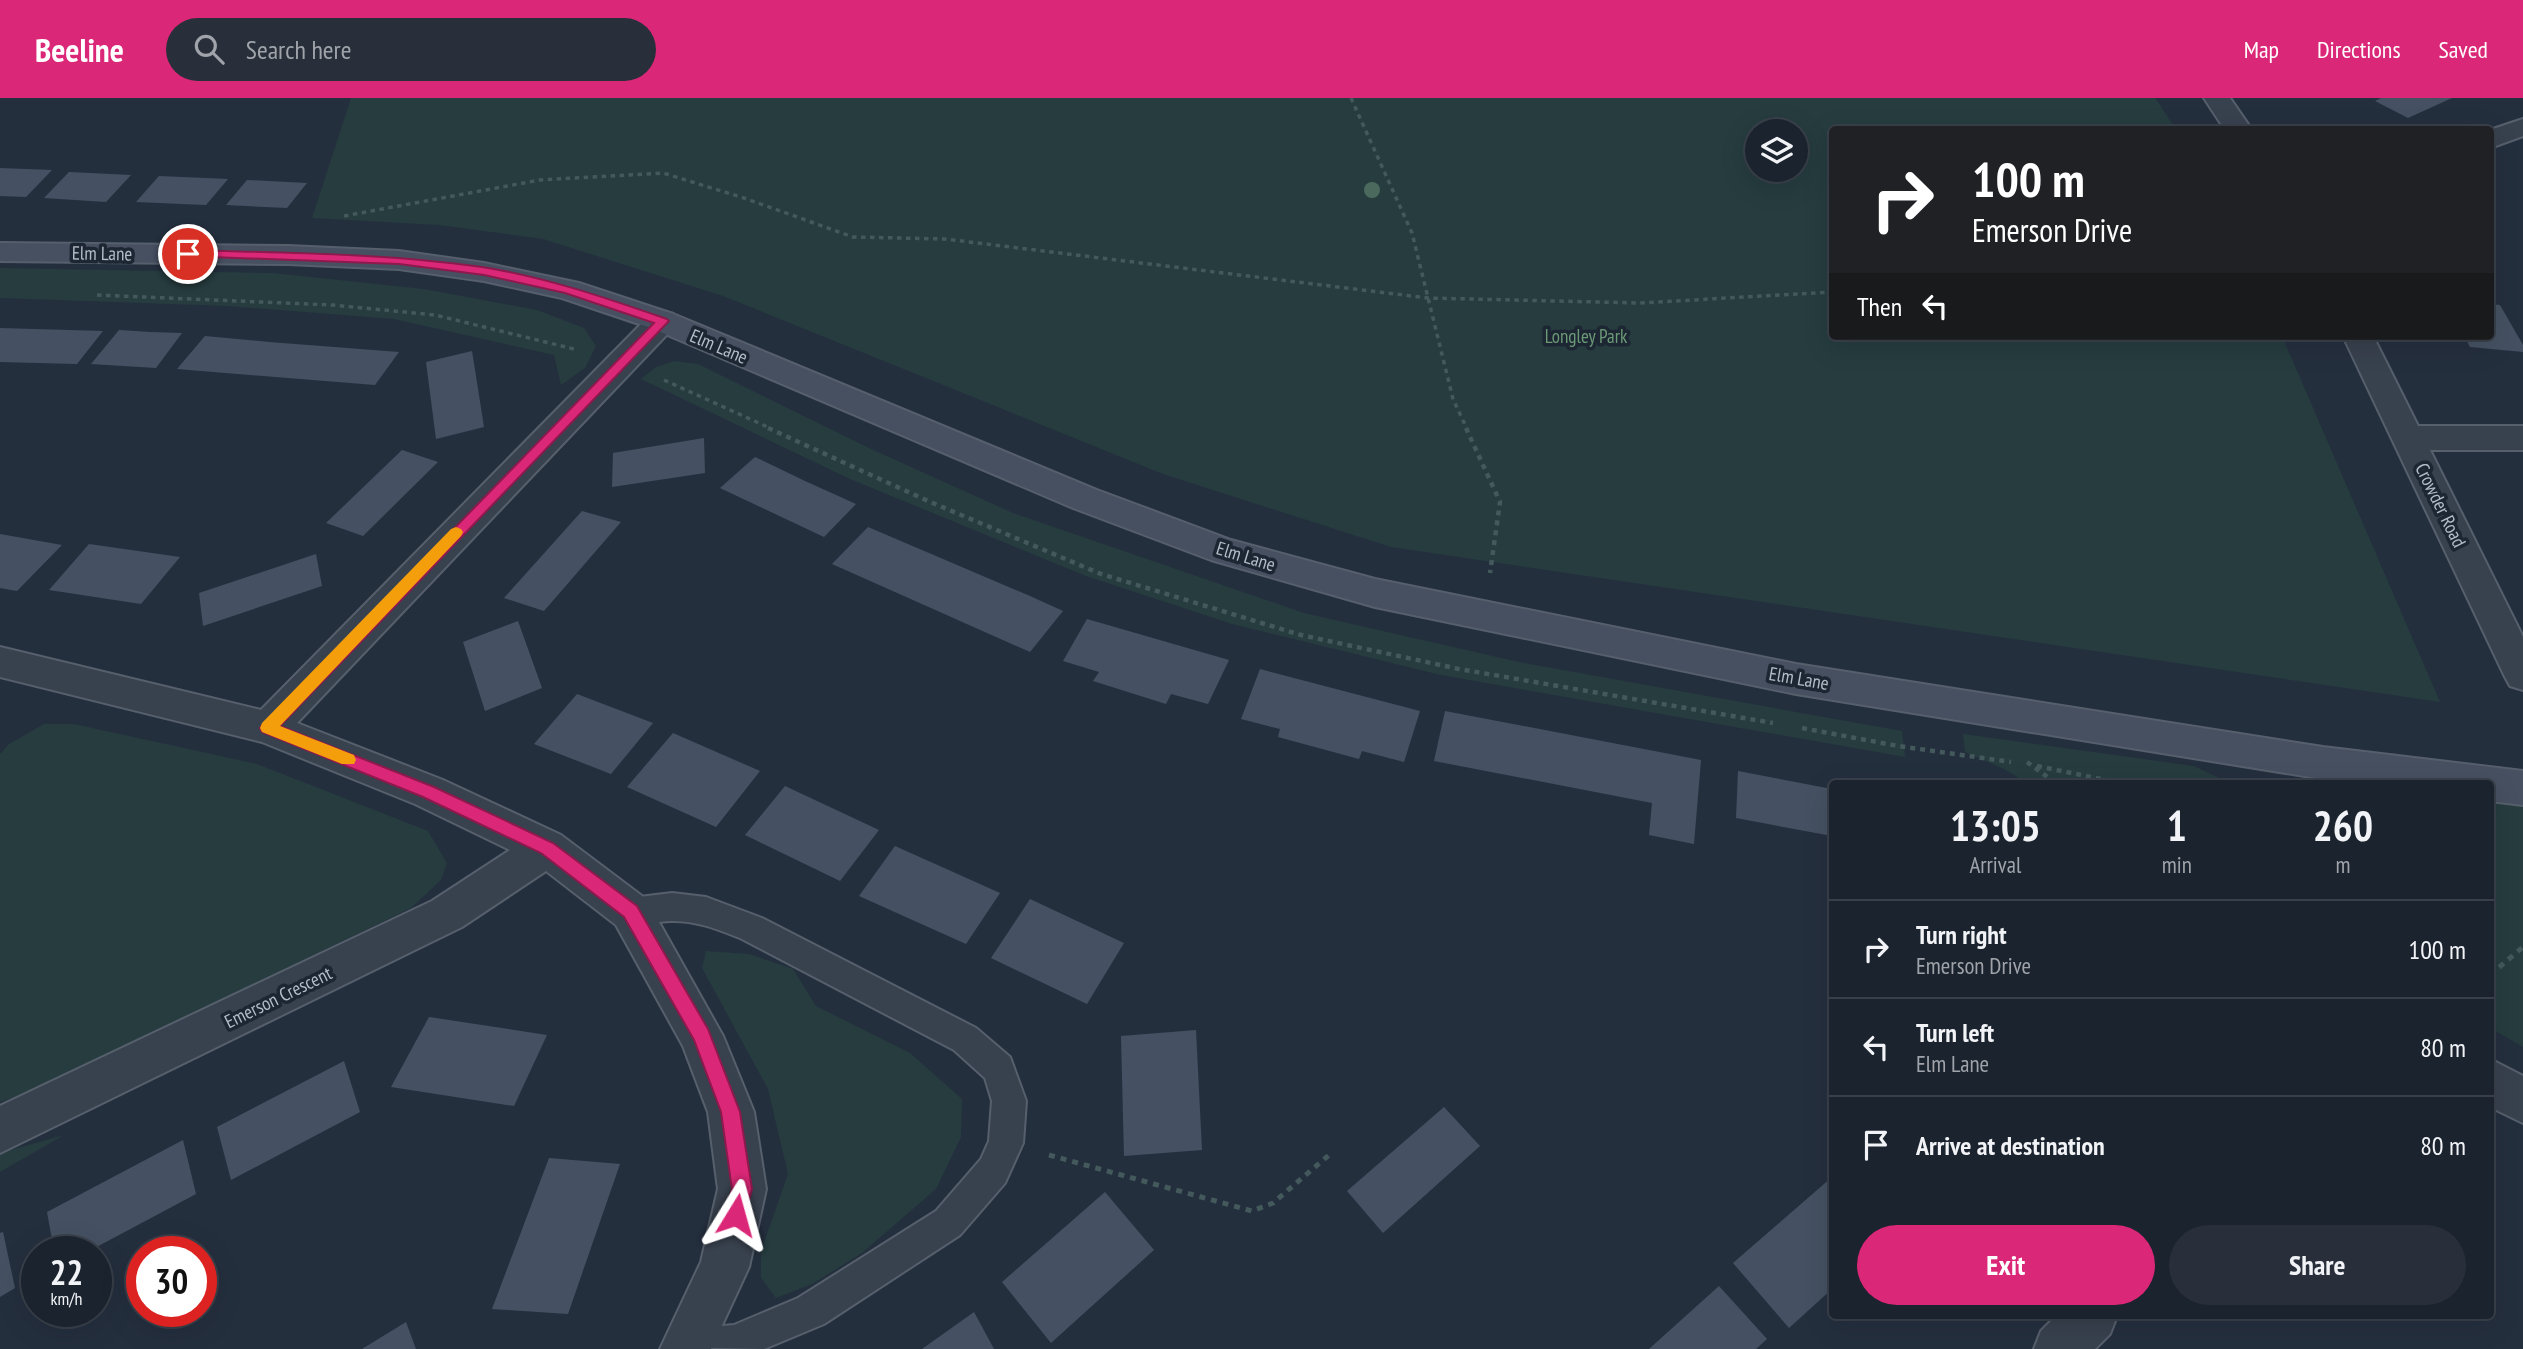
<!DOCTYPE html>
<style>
:root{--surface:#1b232e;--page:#282f3a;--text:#f1f3f6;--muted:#a0a4aa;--line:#39404a;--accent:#db2777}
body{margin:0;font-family:"PT Sans Narrow",sans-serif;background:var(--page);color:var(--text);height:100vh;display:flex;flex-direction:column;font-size:26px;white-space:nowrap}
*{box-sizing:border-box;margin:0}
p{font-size:23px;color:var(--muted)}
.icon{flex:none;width:38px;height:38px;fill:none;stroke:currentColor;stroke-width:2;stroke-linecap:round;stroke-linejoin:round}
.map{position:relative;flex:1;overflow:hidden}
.sheet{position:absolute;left:1829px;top:682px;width:665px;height:539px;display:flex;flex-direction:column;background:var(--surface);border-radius:7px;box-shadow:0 7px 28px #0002,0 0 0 2px var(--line)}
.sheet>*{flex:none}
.banner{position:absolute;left:1829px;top:28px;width:665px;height:214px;border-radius:7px;box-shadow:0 7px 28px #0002,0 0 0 2px var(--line);background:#202124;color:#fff;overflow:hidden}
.fabs{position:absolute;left:1745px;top:21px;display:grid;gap:14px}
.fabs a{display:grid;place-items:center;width:63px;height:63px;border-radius:50%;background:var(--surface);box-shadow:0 7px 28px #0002,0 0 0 2px var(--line);font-size:35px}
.speed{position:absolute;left:21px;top:1138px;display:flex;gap:14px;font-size:35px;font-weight:700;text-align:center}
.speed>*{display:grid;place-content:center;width:91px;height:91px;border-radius:50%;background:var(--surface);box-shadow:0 7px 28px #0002,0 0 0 2px var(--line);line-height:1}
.speed small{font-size:18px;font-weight:400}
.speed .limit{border:10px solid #d22;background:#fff;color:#111}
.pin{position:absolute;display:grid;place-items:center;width:60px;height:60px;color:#fff;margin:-30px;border:4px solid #fff;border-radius:50%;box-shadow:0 2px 7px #0007}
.me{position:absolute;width:77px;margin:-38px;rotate:8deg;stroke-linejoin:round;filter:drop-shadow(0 0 5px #0008)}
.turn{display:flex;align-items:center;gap:24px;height:147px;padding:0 28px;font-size:32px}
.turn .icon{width:91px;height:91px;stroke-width:2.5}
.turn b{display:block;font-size:49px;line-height:60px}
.then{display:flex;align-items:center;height:66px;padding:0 28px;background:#0003;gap:14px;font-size:26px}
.eta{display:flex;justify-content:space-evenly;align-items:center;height:119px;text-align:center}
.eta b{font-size:42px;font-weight:800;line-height:49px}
.primary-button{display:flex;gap:14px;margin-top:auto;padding:14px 28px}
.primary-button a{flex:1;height:80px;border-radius:42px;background:var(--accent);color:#fff;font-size:28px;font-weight:800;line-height:80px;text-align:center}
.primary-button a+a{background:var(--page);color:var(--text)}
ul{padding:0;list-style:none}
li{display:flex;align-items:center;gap:21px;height:98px;padding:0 28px;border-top:2px solid var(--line)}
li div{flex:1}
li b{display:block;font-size:26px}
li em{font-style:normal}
header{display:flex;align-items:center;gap:42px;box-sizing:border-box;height:98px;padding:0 35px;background:var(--accent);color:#fff}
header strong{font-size:33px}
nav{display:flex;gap:38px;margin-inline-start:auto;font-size:24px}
.search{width:490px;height:63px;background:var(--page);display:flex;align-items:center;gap:18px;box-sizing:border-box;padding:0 24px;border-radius:38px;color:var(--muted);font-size:26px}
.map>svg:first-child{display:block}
</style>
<header>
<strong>Beeline</strong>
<div class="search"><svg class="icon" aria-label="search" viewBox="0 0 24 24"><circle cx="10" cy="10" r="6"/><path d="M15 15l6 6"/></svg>Search here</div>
<nav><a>Map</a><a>Directions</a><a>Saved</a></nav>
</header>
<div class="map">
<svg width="2523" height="1251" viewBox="0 0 2523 1251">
<rect width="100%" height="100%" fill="#242f3e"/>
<path fill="#263c3f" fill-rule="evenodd" d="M351 0H2155L2176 31 1832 32V238H2282L2440 604 1391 449 1163 376 723 198 543 141 439 127 312 120ZM1757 33H1796V72H1757Z
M0 170 273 175 424 191 537 212 584 230 596 248 585 270 561 287 554 257 394 221 227 208 0 200Z
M674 263 698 266 869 350 1013 415 1304 515 1519 564 1902 633 1905 659 1441 577 1232 526 1086 478 850 381 641 281 656 269Z
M44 626H74L257 666 428 733 447 765 441 782 411 810 31 993 0 1004V656L9 646Z
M1963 636 2194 668 2232 686H2029L2004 671 1965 654Z
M2432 678 2523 689V949L2490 930V686H2428Z
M706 853 749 856 793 871 816 908 910 955 962 1001 961 1039 936 1091 862 1155 812 1186 776 1200 761 1180V1153L788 1076 768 991 702 870Z
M64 1037 0 1074V1055Z"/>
<path fill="#455162" d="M2381 0H2452L2408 20 2375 3Z
M0 70 52 72 26 99 0 98Z
M69 74 131 77 106 104 44 100Z
M159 78 228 81 206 107 136 104Z
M247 82 307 85 287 110 226 107Z
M2490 206 2500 207 2523 247V254L2470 249 2464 238H2490Z
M0 230 103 233 77 266 0 264Z
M119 232 150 234 182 235 156 270 91 266Z
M205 238 269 244 399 254 375 287 177 271Z
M472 253 484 329 436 341 426 264Z
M704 340 705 375 612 389 613 355Z
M402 352 438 364 363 438 326 425Z
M755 359 805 383 856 406 824 439 720 390Z
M582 413 621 424 544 513 504 500Z
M868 429 1030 498 1063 513 1030 554 832 466Z
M0 436 62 447 17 493 0 490Z
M89 446 180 459 141 506 49 492Z
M316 456 322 488 203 528 199 495Z
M1087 521 1229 562 1208 606 1171 596 1166 606 1093 583 1099 574 1063 563Z
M518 523 542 590 485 613 463 544Z
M1260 571 1420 613 1404 664 1362 653 1359 661 1278 639 1280 631 1241 621Z
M577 596 653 625 611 676 534 646Z
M1445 613 1701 662 1694 746 1649 737 1652 705 1434 663Z
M673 635 760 673 716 729 627 689Z
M1738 673 1832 691V738L1736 720Z
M785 688 879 732 840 783 745 737Z
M895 748 1000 795 966 846 859 798Z
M1030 801 1124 845 1087 906 991 860Z
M429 919 547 937 514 1008 391 989Z
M1196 932 1202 1052 1124 1058 1121 938Z
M344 963 360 1014 231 1082 217 1029Z
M1444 1009 1480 1048 1383 1135 1347 1093Z
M183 1042 196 1096 89 1153H54L47 1114Z
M549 1060 620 1066 568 1216 492 1211Z
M1832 1079V1191L1789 1230 1733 1165Z
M1105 1094 1154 1152 1051 1245 1002 1184Z
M3 1134 15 1190 0 1199V1135Z
M1719 1188 1767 1241 1756 1251H1649Z
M974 1214 994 1251H922Z
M406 1224 416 1251H362Z"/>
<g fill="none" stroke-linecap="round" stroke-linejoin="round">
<g stroke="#565f6c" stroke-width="4">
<path id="lane" d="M672 795 706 799 762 820 976 930 1010 959 1026 1003 1023 1045 1005 1085 960 1137 824 1226 764 1251 668 1249 673 1236 686 1231 734 1227 798 1200 936 1113 981 1061 989 1043 992 1003 985 980 954 952 740 840C717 831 695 822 670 823 652 824 637 830 620 824L616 814 620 804 631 800Z"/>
</g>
<g stroke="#565f6c" stroke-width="4">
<path id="street" d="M2204 0H2230L2252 32H2225Z
M2523 21V38L2490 50V32Z
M662 213 673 216 677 223 673 230 297 625 443 682 561 737 646 801 723 938 754 1014 766 1091 749 1169 711 1251H660L701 1164 718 1091 708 1014 683 948 616 827 546 773 462 829 0 1055V1008L432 803 510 752 415 706 262 644 0 579V549L261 612 651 216Z
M2343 238H2373L2418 328H2523V352H2430L2523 539V592L2510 588 2504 577Z
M2490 961 2523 978V1025L2490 1009Z
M2056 1218H2117L2110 1236 2095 1251H2034L2041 1233Z"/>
</g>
<g stroke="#565f6c" stroke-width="4">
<path id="secondary" d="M0 145 288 148 399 153 484 165 579 185 673 216 1097 392 1231 442 1375 481 1796 566 2323 649 2523 673V707L2490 703V686H2359L2323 681 1796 596 1375 509 1211 462 1073 410 651 230 562 200 484 183 399 171 288 166 0 163Z"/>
</g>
<path stroke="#44595c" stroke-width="3.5" stroke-dasharray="4.5 4.5" stroke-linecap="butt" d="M1351 0 1412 135 1453 301 1467 331
M344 118 540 82 663 75 744 100 853 139 945 141 1428 200 1640 205 1832 194
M97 197 332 207 435 217 574 251
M664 282 772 331"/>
<path stroke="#44595c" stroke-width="4.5" stroke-dasharray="5 5" stroke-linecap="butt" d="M768 330 928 403 1101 476 1301 537 1459 571 1773 625
M1466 330 1500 404 1490 475
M1802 630 1898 648 2011 664
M2027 664 2057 686
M2037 668 2126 686"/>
<path stroke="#44595c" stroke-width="5" stroke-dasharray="6 6" stroke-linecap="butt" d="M2490 877 2523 849
M1049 1057 1252 1113 1273 1105 1329 1057"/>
<use href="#lane" fill="#38414e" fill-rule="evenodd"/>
<use href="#street" fill="#38414e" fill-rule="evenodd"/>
<use href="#secondary" fill="#465061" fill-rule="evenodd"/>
</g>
<circle fill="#4b6a5d" cx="1372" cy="92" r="8"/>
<path fill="#db2777" stroke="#8e194d" stroke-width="2" d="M188 152C286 155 385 155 482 169 546 179 606 200 667 221L669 223 280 628 434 689 553 745 637 808 708 931 740 1014 752 1091 743 1124 736 1127 729 1124 726 1117 732 1091 721 1014 694 942 624 819 541 755 423 699 262 634 260 630 654 225 565 195 484 177 399 166 184 158V153Z"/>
<path fill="#f59e0b" d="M456 429 461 431 463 434 461 438 280 628 354 657 356 662 354 666H342L262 634 260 630 262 625 451 431Z"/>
<g text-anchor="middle" stroke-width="7" stroke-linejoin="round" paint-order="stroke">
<g font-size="19" fill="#b4bcc9" stroke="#1d2633">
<text transform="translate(102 155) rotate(1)" y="7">Elm Lane</text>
<text transform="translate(719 248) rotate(23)" y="7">Elm Lane</text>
<text transform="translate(2441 407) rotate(64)" y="7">Crowder Road</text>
<text transform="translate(1246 458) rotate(17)" y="7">Elm Lane</text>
<text transform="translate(1799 580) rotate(10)" y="7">Elm Lane</text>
<text transform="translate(278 899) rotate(-26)" y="7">Emerson Crescent</text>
</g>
<g font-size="19" fill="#6b9a76" stroke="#1d2633">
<text x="1586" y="245">Longley Park</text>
</g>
</g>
</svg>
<div class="fabs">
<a><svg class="icon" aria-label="layers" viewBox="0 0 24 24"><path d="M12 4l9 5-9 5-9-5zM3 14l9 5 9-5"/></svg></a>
</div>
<div class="speed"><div>22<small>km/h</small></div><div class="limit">30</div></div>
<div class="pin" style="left:188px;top:156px;background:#d93025"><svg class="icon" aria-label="arrive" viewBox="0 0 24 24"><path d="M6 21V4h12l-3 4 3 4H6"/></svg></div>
<svg class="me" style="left:736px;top:1117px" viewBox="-20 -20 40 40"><path d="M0-17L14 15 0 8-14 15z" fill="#db2777" stroke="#fff" stroke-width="4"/></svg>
<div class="banner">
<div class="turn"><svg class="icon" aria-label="right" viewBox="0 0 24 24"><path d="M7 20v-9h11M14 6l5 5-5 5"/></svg><div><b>100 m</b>Emerson Drive</div></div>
<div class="then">Then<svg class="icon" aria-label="left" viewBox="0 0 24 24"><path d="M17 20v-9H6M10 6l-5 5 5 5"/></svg></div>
</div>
<section class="sheet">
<div class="eta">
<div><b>13:05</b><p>Arrival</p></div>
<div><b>1</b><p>min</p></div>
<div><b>260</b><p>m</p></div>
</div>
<ul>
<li><svg class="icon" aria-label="right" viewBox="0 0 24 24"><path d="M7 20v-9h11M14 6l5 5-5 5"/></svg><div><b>Turn right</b><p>Emerson Drive</p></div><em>100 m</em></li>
<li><svg class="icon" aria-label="left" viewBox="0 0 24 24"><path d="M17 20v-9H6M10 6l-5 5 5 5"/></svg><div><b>Turn left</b><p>Elm Lane</p></div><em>80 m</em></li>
<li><svg class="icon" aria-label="arrive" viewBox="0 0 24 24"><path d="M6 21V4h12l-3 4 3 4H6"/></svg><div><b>Arrive at destination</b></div><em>80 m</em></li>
</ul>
<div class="primary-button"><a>Exit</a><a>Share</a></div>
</section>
</div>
